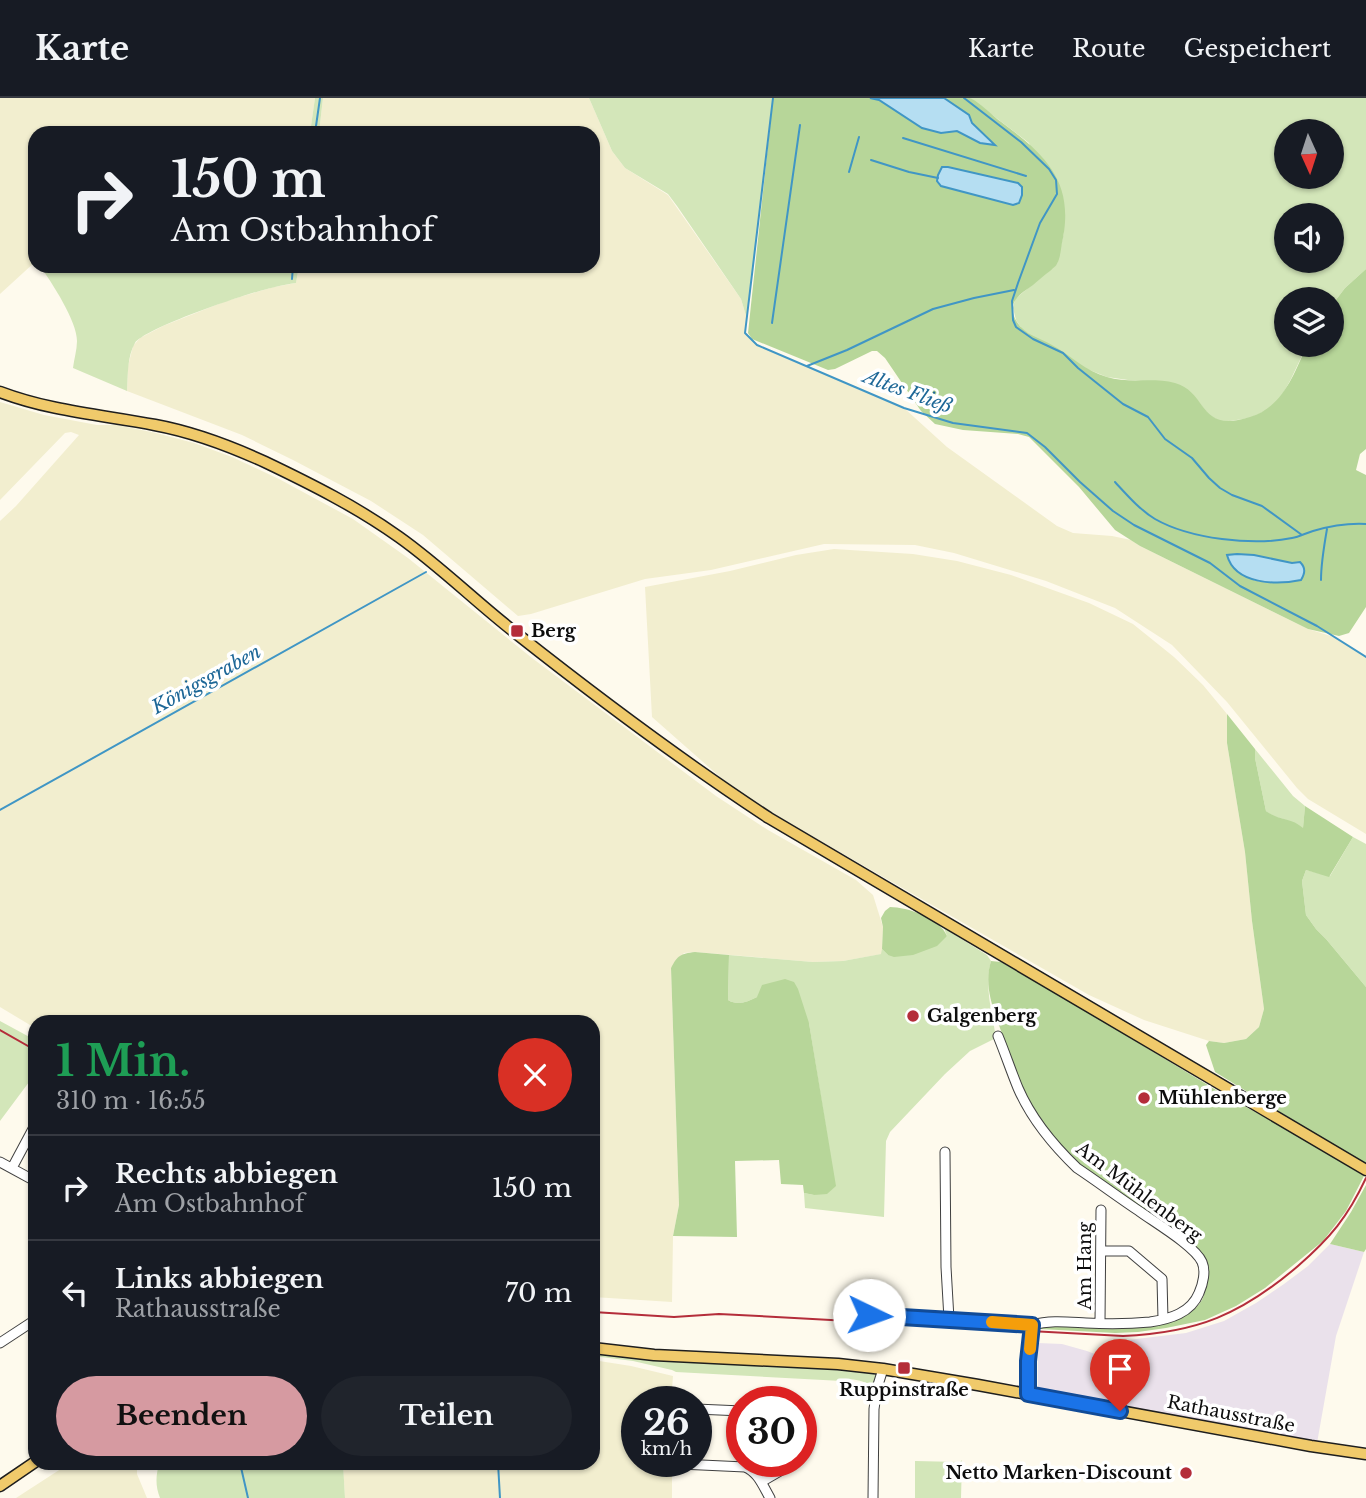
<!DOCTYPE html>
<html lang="de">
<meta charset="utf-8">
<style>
:root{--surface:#171b24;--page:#20242c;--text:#f1f3f6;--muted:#9ea1a6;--line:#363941;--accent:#d69aa1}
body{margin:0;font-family:"Libre Baskerville",serif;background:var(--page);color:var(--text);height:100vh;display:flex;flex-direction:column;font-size:26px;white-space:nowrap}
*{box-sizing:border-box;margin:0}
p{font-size:23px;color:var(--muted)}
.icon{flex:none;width:38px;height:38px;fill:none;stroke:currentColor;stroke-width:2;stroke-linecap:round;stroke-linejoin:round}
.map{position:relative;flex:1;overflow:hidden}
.sheet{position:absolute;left:28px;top:917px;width:572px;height:455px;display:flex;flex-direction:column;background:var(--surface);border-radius:21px;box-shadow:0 2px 5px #0004}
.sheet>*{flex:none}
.banner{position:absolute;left:28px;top:28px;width:572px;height:147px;border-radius:21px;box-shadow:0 2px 5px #0004;background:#171b24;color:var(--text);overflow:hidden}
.needle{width:46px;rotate:177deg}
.fabs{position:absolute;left:1274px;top:21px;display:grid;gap:14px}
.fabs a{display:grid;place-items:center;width:70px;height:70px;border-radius:50%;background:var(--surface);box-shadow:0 2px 5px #0004;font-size:35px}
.speed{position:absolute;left:621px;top:1288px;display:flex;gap:14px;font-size:35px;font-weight:700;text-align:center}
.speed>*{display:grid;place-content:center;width:91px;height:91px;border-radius:50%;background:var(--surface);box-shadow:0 2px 5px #0004;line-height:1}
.speed small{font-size:18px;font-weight:400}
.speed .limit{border:10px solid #d22;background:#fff;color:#111}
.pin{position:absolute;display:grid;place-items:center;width:60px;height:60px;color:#fff;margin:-72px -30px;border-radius:50% 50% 50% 0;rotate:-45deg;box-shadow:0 0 7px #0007}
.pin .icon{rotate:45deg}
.me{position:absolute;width:77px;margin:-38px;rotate:93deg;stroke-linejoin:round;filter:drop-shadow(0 0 5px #0008)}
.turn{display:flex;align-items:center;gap:24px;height:147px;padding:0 28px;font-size:32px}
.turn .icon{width:91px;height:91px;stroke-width:2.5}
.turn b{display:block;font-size:49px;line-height:60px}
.round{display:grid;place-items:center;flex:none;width:74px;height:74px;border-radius:37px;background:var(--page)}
.headline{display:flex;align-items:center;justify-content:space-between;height:119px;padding:0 28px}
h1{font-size:42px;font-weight:700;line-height:52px;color:#1e9e55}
.cta{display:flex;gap:14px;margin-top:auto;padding:14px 28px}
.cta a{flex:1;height:80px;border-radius:42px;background:var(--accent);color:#111;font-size:28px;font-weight:700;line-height:80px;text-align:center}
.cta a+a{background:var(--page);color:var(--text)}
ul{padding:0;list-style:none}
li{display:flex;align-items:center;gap:21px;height:105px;padding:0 28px;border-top:2px solid var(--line)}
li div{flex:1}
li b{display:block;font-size:26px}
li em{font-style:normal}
header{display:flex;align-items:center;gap:42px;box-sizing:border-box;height:98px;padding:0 35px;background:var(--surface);border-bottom:2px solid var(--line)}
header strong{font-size:33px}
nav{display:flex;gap:38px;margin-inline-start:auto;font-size:24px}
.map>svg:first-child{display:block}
</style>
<header>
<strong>Karte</strong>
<nav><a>Karte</a><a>Route</a><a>Gespeichert</a></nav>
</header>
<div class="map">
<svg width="1366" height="1400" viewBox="0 0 1366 1400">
<rect width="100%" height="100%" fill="#fefaed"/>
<path fill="#eae1eb" d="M1330 1146 1364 1154 1336 1238 1317 1345 1156 1317 1038 1292V1245L1062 1246 1087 1253 1125 1268 1128 1242 1186 1235 1224 1223 1256 1205 1284 1186 1308 1168Z"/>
<path fill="#f2eecf" d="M0 0H315L310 35H35V164L0 196Z
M323 0H589L612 53 625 70 668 97 741 201 747 221 745 235 757 247 904 310 947 349 1057 428 1073 435 1112 438 1131 442 1140 448 1308 531 1334 539 1366 559V736L1308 701 1297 690 1227 604 1172 547 1115 510 1046 483 954 455 915 447 824 446 711 472 645 481 531 516 518 518 423 437 371 403 293 362 242 337 127 293 128 268 133 248 140 240 163 228 226 203 274 189 296 185 299 168H593V35H319Z
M0 304 44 317 97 327H117L156 335 194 345 232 359 279 381 353 421 408 460 532 560 716 698 768 732 856 782 873 797 883 829 882 856 843 863 813 864 695 854 684 855 671 870 679 1107 673 1138 672 1204 593 1199V924H35V930L0 909V423L16 408 79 337 71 334 65 335 0 402Z
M834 451 913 456 957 463 1011 477 1089 505 1133 526 1174 559 1203 587 1227 616V645L1245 754 1252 823 1264 911 1259 929 1246 941 1224 945 1209 943 1144 922 1089 897 782 721 728 686 652 619 645 489 730 473 796 457Z
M593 1262 631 1268 673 1278 671 1304H637V1363H669L672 1370V1400H345L343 1365H593Z
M70 1365H137V1376L147 1400H16Z"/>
<path fill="#d3e6b9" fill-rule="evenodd" d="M315 0H323L319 35H310Z
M589 0H773L747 221 741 201 677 108 668 96 625 70 612 53Z
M970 0H1366V171L1345 190 1332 207V201H1286V247H1307L1291 281 1281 299 1269 311 1250 320 1223 324 1210 318 1199 304 1187 292 1166 284 1128 282 1107 279 1082 269 1053 248 1035 240 1022 231 1016 222 1013 210 1015 201 1057 166 1064 134 1029 45ZM1286 33H1332V79H1286ZM1286 117H1332V163H1286Z
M40 168H299L296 185C289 186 282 187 275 189 251 194 147 229 135 245 127 258 128 278 127 293L73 270C74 261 77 252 77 243 77 223 52 185 40 168Z
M1255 651 1293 698 1305 708 1303 731 1284 721 1274 719 1266 713 1255 660Z
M1353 739 1366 746V889L1326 841 1316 831 1306 817 1302 783 1306 772 1330 778Z
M944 830 987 857 991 863C984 887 992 915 996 940L970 953 945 976 890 1034 886 1043 884 1119 805 1110 804 1095 814 1097 835 1087 809 925 757 899C747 904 738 908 728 902L729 857 813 864 843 863 881 856 882 851 888 857 947 838Z
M0 923 35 942V976L0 1023Z
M593 1254 673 1263 862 1273 873 1275 877 1279 873 1286C862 1285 854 1278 842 1283L676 1274 672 1272 633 1263 593 1258Z
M962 1362 961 1400H915V1363L960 1364Z
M159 1365H343L345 1400H160C155 1387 156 1378 159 1365Z"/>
<path fill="#b7d699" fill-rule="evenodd" d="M773 0H870L879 2 922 30 941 35 957 33 980 45 994 47 971 25 969 17 944 0C952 0 964 0 970 0 978 3 993 18 1000 23 1043 55 1074 81 1063 140 1061 147 1061 159 1057 166 1057 167 1051 172 1050 173 1044 177 1039 182 1033 187 1019 197 1005 205 1017 224 1025 237 1040 240 1052 247 1072 258 1085 273 1107 279 1129 286 1153 279 1175 285 1209 295 1198 336 1250 319 1283 309 1294 276 1307 247H1332V207L1345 190 1366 171V351L1360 356 1356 372 1366 377V509L1349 535 1339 538 1308 531 1140 448 1115 432 1079 389 1029 339 1018 336 963 332 935 326 921 313 885 260 877 253H872L835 271 828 272 752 241 748 235ZM1237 456 1254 457 1292 465 1300 464 1301 482C1287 485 1265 487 1251 481 1242 478 1234 465 1227 457Z
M1227 616 1255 651V660L1266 713C1279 723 1291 719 1303 730L1305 708 1353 739 1329 779 1306 772 1302 783 1306 817 1316 831 1326 841 1366 889V1067L1215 974 1206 947 1209 943 1224 945 1246 941 1259 929 1264 911 1252 823 1245 754 1227 645Z
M890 809C907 809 940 820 947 838L937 848 913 857 894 859 888 857 882 851 883 829 881 820 885 813Z
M695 854 729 857 728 902C738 908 747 904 757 899L762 887 785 881 794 884 798 891 809 925 836 1088 827 1096 814 1097 804 1095 803 1087 781 1086 779 1062 735 1063 737 1139 673 1138 679 1107 671 870C678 857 680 856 695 854Z
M991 863 1001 864 1081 910 1226 998 1295 1036 1364 1078 1346 1113 1323 1143 1265 1190 1236 1208 1205 1222 1166 1230 1138 1234 1115 1235 1040 1231 1045 1227C1083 1228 1181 1239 1202 1202 1208 1190 1205 1176 1205 1164L1078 1067C1060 1050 1030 1011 1020 988 1014 975 1011 960 1006 947 997 919 982 892 991 863Z
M1366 1087V1151L1364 1154 1330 1146 1351 1114Z"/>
<path fill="#b5def2" stroke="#4096c5" stroke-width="2" d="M870 0H944L969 17 972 25 995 47 980 45 957 33 941 35 922 30 879 2Z
M942 69H948L1018 85 1022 89V97L1019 105 1013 107 941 88 937 83 938 77Z
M1237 456 1254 457 1292 465 1300 464C1306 470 1305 475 1301 482 1277 487 1235 487 1227 457Z"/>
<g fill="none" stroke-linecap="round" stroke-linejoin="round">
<path stroke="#4096c5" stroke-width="2" d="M773 0 745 235 757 247 904 310 953 325 1027 335 1045 349 1080 384 1113 413 1134 427 1210 465 1240 488 1317 528 1366 559
M964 0 1021 44 1049 71 1056 82 1057 96 1040 125 1018 185 1012 203 1013 222 1016 229 1033 241 1063 255 1078 270 1123 306 1148 319 1165 341 1192 360 1209 380 1220 390 1232 397 1262 408 1302 437
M315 35 320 0
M903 40 1026 78
M871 62 909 74 938 80
M849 74 859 39
M292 181 293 168
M772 225 800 27
M807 268 847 252 933 211 974 200 1014 192
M1115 384C1127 397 1140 412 1155 421 1190 441 1253 448 1292 440 1299 439 1306 435 1313 433 1330 428 1348 425 1366 426
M1321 482C1321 465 1324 448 1327 431
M0 712 426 474
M240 1365 248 1400
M498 1365 500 1400"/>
<g stroke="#404040" stroke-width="11">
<path id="minor" d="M945 1054 946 1169 949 1221
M0 1064 35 1083
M12 1070 35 1027
M1101 1153H1129L1162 1181 1163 1221
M868 1217 1032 1227C1050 1222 1067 1224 1086 1225 1107 1226 1129 1226 1150 1224 1170 1221 1191 1215 1199 1195 1203 1186 1206 1173 1202 1164 1195 1148 1154 1124 1139 1113 1118 1099 1098 1084 1077 1070 1054 1048 1031 1020 1018 990 1011 973 1005 955 998 938
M1100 1225 1101 1112
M0 1245 35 1222
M1028 1296 1029 1263 1032 1227
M696 1311 742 1313
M680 1366 745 1369C758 1374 763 1388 770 1400
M761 1384 792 1366 793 1363
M873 1400 874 1311 877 1290 883 1271"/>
</g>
<g stroke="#1e1e1e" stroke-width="13">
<path id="major" d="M0 294C50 313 102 317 155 327 193 334 230 348 265 364 311 386 357 409 399 439 440 468 477 505 517 536 598 600 682 663 769 720L1366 1072
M593 1250 654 1257 838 1266 883 1271 978 1287 1311 1348 1366 1356
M0 1388 35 1364"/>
</g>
<use href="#minor" stroke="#fff" stroke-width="9"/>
<use href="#major" stroke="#f0ca6b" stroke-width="10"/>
<path stroke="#b42d3a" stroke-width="2" d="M0 932 35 952
M593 1214 674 1219 719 1216 776 1219 1123 1238C1197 1235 1242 1216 1298 1168 1330 1140 1348 1119 1366 1080"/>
</g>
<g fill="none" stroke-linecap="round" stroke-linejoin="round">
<g stroke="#114b97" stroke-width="18">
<path id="route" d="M869 1217 1032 1227 1028 1263V1296L1120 1313"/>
</g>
<use href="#route" stroke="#1a73e8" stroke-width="12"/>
<path stroke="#f59e0b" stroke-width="12" d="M992 1224 1032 1227 1030 1251"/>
</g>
<g fill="#b42d3a" stroke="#fff" stroke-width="2.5">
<rect x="510" y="526" width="14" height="14" rx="3.5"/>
<circle cx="913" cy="918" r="7"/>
<circle cx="1144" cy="1000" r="7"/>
<rect x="897" y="1263" width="14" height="14" rx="3.5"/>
<circle cx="1186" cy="1375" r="7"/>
</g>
<g text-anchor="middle" stroke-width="7" stroke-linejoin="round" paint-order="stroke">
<g font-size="18" font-weight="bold" fill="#0d0d0d" stroke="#fff" text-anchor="start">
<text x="531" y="539">Berg</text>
<text x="927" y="924">Galgenberg</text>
<text x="1158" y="1006">Mühlenberge</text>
<text x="904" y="1298" text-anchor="middle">Ruppinstraße</text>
<text x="1172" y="1381" text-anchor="end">Netto Marken-Discount</text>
</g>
<g font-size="18" fill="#0d0d0d" stroke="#fff">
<text transform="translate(1139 1094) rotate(37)" y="6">Am Mühlenberg</text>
<text transform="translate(1085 1168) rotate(-90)" y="6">Am Hang</text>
<text transform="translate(1231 1316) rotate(11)" y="6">Rathausstraße</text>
</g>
<g font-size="19" font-style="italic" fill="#1d6797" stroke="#fff">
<text transform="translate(908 293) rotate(20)" y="7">Altes Fließ</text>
<text transform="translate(206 581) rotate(-29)" y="7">Königsgraben</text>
</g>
</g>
</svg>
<div class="fabs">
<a><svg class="needle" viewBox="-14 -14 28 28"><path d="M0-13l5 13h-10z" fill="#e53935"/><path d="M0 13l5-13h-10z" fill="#9ea1a6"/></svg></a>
<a><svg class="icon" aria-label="sound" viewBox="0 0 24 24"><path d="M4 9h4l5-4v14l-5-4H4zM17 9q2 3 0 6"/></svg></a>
<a><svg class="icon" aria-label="layers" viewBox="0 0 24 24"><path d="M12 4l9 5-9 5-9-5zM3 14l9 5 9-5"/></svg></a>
</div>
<div class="speed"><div>26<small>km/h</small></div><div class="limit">30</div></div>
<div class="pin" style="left:1120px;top:1313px;background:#d93025"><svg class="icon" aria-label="arrive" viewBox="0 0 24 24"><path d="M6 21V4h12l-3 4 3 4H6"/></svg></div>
<svg class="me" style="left:869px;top:1217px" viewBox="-20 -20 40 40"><circle r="19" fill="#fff"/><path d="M0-13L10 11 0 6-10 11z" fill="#1a73e8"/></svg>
<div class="banner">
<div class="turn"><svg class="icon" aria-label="right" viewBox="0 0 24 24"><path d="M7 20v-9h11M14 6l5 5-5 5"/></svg><div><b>150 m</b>Am Ostbahnhof</div></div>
</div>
<section class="sheet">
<div class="headline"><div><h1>1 Min.</h1><p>310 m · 16:55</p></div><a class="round" style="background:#d93025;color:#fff"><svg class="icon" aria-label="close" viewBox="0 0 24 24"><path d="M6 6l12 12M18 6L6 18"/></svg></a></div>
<ul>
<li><svg class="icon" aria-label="right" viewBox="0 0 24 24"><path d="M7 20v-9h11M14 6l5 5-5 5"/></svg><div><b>Rechts abbiegen</b><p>Am Ostbahnhof</p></div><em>150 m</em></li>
<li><svg class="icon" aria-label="left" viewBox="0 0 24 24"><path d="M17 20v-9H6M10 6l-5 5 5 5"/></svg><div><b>Links abbiegen</b><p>Rathausstraße</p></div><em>70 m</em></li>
</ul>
<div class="cta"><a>Beenden</a><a>Teilen</a></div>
</section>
</div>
